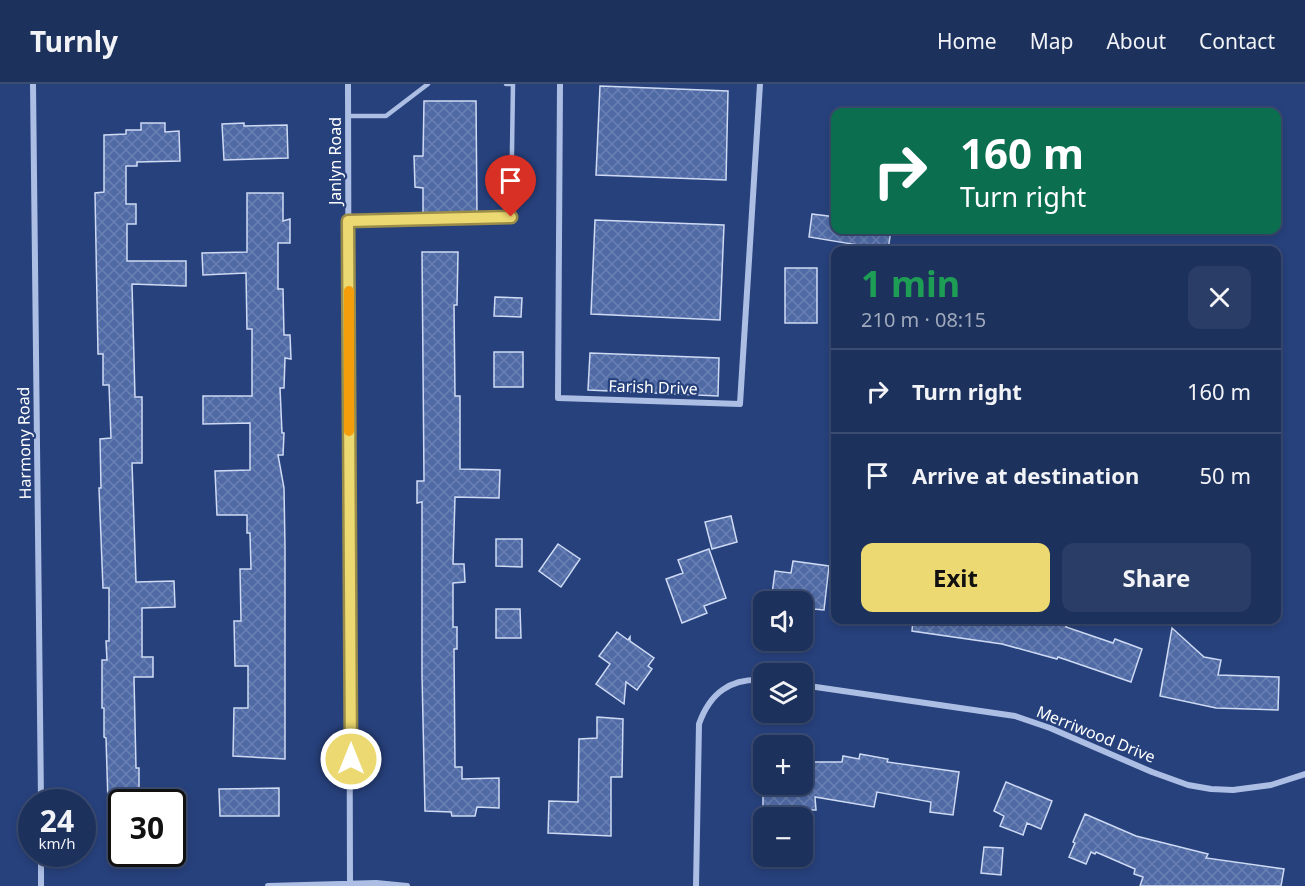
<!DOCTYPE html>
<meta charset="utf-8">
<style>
:root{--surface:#1d315d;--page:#2a3d66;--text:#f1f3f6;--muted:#a0a9bc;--line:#3b4c72;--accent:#edd971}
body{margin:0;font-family:"Noto Sans",sans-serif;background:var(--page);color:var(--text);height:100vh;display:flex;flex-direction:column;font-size:22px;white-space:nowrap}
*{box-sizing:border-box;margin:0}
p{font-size:20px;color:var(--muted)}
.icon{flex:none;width:33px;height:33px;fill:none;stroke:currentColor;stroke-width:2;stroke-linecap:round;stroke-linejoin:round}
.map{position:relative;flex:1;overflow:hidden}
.panel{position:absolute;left:831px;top:162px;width:450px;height:378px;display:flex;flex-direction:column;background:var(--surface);border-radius:12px;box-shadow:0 3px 9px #0003,0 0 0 2px var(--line)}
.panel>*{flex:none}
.top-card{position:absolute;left:831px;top:24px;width:450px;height:126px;border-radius:12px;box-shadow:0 3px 9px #0003,0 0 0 2px var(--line);background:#0b6e4f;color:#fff;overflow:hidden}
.tools{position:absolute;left:753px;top:507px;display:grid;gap:12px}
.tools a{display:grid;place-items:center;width:60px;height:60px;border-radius:12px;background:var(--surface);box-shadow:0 3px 9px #0003,0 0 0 2px var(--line);font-size:30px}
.speed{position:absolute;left:18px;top:705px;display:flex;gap:12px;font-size:30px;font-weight:700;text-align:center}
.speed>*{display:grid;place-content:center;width:78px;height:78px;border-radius:50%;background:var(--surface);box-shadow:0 3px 9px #0003,0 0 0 2px var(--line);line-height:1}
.speed small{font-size:15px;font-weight:400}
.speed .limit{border:3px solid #111;border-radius:9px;background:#fff;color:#111}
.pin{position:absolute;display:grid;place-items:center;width:51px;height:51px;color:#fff;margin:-62px -26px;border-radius:50% 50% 50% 0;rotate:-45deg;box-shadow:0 0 6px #0007}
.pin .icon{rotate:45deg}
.me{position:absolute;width:66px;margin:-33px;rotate:0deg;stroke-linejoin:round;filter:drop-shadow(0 0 4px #0008)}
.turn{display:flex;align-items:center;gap:21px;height:126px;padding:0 30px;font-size:27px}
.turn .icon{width:78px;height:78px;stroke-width:2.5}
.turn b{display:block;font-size:42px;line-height:51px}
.round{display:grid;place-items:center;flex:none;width:63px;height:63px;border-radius:12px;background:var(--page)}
.head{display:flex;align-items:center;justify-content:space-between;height:102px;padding:0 30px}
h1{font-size:36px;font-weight:700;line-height:45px;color:#1e9e55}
.primary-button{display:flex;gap:12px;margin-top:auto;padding:12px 30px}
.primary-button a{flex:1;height:69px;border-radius:12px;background:var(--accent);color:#111;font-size:24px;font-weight:700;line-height:69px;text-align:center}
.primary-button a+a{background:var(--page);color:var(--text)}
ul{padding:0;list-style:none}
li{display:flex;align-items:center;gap:18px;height:84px;padding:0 30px;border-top:2px solid var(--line)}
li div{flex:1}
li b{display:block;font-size:22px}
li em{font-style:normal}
header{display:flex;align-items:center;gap:36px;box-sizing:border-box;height:84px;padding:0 30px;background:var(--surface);border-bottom:2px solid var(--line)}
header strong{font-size:28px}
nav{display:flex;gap:33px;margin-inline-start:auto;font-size:21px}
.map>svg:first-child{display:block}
</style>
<header>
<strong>Turnly</strong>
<nav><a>Home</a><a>Map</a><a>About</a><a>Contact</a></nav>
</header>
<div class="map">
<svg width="1305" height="802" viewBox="0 0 1305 802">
<defs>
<pattern id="building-cross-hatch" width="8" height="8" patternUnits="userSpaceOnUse" patternTransform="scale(1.5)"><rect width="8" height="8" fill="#4f6aa5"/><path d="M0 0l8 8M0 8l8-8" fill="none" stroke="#6980b2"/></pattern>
</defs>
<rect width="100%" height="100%" fill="#27417c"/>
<path fill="url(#building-cross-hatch)" stroke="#cedaf4" stroke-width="1.5" d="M600 2 728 7 726 96 596 91Z
M424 17H476L477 129H423V104L415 103 414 72H423Z
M141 39H165V48L179 47 180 77 137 78V82H126V120H136V140H127V177H186V202L132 200 135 313H142V379H132L136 498 174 497 175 523 142 524V573H153V593H134L136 684H139V718H108L106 654 104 653V624H102V576H107L106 557H109V504H103L99 404H101L100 355 111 354 109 301H103V270H98L95 109 104 108V51L126 50V46H141Z
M244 39V42L287 41 288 74 224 76 222 40Z
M247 109H283V137L290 135V159H278V205H283L284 251H290L291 275 285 274 284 304H280L282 349H284L283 371H278L284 404 285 463V675L233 672 234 624H248V582H235L234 537H241L240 485H251L250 449H247V431H217L215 387 250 386V339L203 340V312H252V245H247L246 189 203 191 202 169 247 168Z
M812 130 836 133V146H891L888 166 809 153Z
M595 136 724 141 720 236 591 230Z
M422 168H458L457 221H454L455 312H460V385L500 386 499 414 455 413 453 480H464L465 498 453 499V543H457V565H454L455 683H462V695L499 694V724L477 723 475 732H452L451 728 425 727 422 591V418L417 419V397H424Z
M785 184H817V239H785Z
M495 213 522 214 521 233 494 232Z
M494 268H523V303H494Z
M590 269 719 274 718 312 588 306Z
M731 432 737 458 712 465 705 438Z
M496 455H522V483L496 482Z
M558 460 580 475 561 503 539 487Z
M709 465 726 514 704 522 707 529 682 539 666 495 683 489 678 476Z
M793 477 829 482 824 526 802 524V518H771L775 487 791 489Z
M496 525H520L521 554H496Z
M913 536H1068L1066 543 1113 559 1115 555 1142 565 1131 598 1058 573 1057 575 1002 560 912 547Z
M1172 544 1204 573 1221 576 1218 591 1279 593 1278 626 1216 624 1160 612Z
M617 548 628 556 630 553V557L654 574 648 582 652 585 637 606 626 598 624 620 596 600 610 580 599 572Z
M597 633 623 635 622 693H611V752L548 749 549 717 578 718 579 655 597 654Z
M860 670 888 675 887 678 959 688 953 731 930 728 931 718 877 708 874 723 815 713 816 726H802V734H766V722H763V700H802V678H842L843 672 859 675Z
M1006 698 1052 717 1041 745 1027 739 1023 751 1000 742 1004 732 994 727Z
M279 704V732H220L219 705Z
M1085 730 1136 752 1208 770 1206 774 1284 785 1281 802H1140L1143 793 1134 790 1135 785 1096 768 1095 770 1091 768 1086 780 1069 773 1075 759 1073 758Z
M984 763 1003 764 1001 791 981 789Z"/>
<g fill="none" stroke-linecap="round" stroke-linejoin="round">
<path stroke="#acbee4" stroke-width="4.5" d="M348 32H386L428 0
M348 137 511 133 513 0H506"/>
<path stroke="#acbee4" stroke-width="6" d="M33 0 41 718
M348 0 350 802
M560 0 558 314 740 320 760 0
M802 601 1015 632 1050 644 1152 688 1188 701 1211 705 1233 706 1271 701 1305 690
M41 770V802
M268 802 376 799 407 802
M696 802 699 640C710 609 730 594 764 596"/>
</g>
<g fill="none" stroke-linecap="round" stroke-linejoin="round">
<g stroke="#9a8d49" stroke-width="15">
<path id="route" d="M351 675 348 137 511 133"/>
</g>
<use href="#route" stroke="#edd971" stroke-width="10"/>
<path stroke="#f59e0b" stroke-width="10" d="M349 207V347"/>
</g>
<g text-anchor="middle" stroke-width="4.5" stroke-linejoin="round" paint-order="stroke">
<g font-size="16" fill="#fff" stroke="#27417c">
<text transform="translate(335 77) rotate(-90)" y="6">Janlyn Road</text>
<text transform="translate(653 303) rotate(2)" y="6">Farish Drive</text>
<text transform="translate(24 359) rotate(-91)" y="6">Harmony Road</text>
<text transform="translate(1096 650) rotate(22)" y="6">Merriwood Drive</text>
</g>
</g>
</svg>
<div class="tools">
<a><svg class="icon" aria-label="sound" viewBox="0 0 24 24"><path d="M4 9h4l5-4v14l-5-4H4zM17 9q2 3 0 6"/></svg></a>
<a><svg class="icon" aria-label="layers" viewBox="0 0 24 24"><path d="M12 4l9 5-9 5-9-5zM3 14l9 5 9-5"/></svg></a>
<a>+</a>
<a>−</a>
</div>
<div class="speed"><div>24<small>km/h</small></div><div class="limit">30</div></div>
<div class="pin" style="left:511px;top:133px;background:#d93025"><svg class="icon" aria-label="arrive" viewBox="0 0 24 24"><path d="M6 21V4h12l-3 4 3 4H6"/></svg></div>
<svg class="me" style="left:351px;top:675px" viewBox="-20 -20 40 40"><circle r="17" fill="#edd971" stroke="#fff" stroke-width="3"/><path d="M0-11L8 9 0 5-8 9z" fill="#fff"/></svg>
<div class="top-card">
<div class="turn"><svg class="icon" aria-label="right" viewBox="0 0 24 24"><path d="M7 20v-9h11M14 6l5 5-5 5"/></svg><div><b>160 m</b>Turn right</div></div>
</div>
<section class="panel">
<div class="head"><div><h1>1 min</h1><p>210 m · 08:15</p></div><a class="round"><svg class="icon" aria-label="close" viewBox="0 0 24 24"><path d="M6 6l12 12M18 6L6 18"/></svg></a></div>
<ul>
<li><svg class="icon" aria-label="right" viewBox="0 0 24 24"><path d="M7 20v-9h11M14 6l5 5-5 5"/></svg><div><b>Turn right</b></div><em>160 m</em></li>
<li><svg class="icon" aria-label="arrive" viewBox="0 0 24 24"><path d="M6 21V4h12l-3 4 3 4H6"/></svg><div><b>Arrive at destination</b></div><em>50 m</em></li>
</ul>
<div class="primary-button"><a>Exit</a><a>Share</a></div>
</section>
</div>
